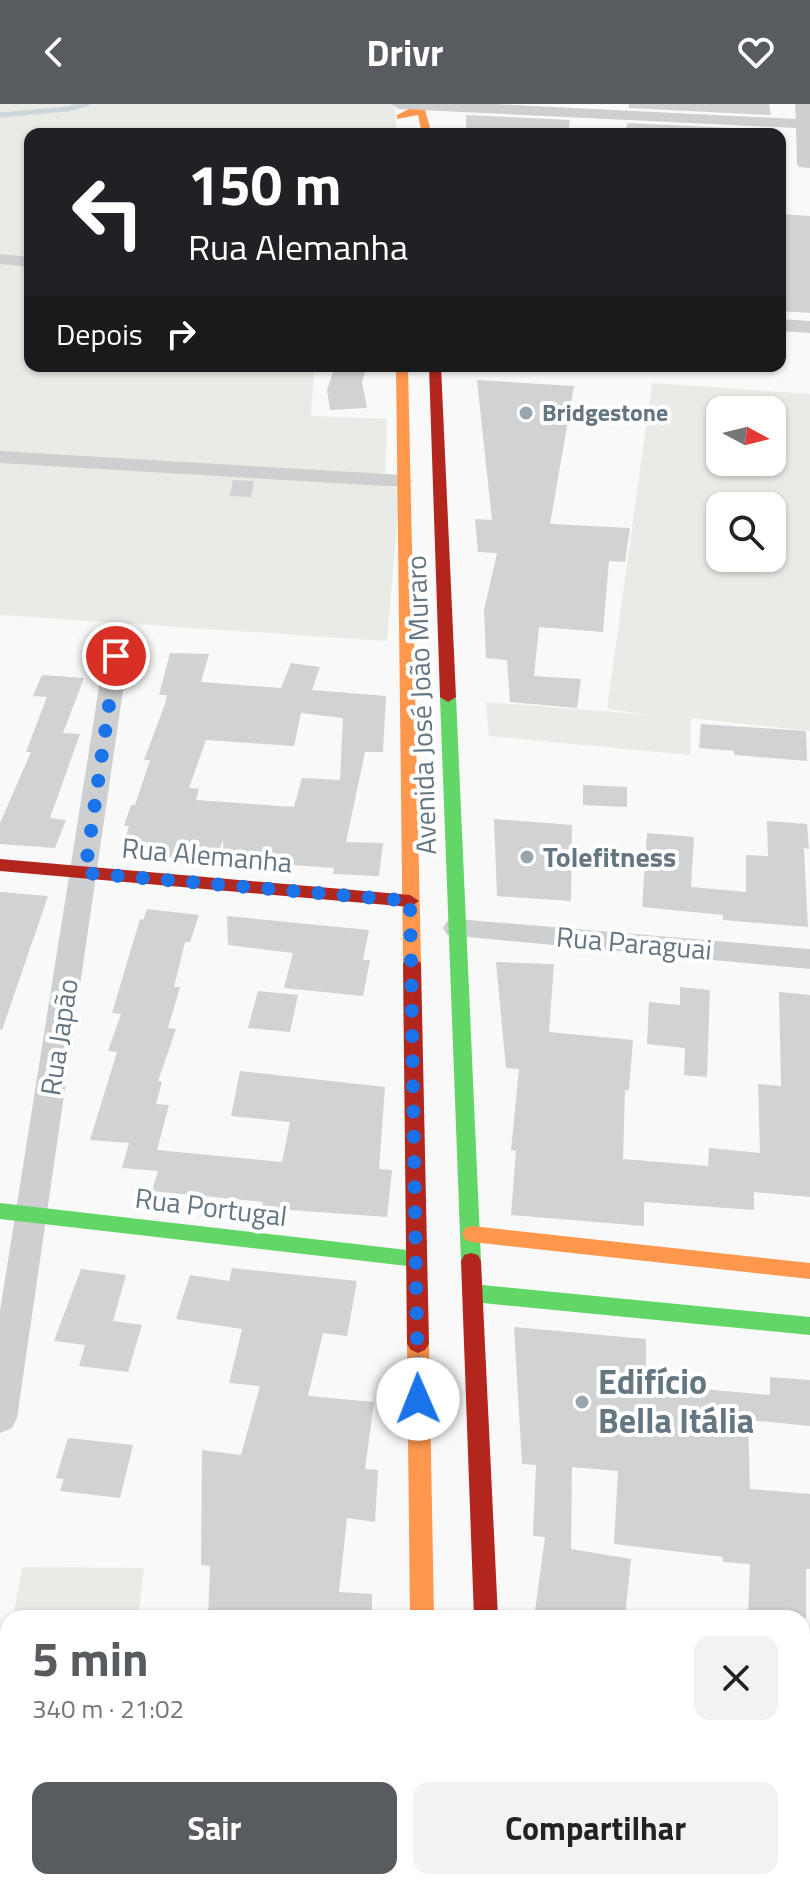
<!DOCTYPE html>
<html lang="pt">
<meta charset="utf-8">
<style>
:root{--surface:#fff;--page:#f2f2f2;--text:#222;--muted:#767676;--accent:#585c60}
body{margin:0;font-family:"Titillium Web",sans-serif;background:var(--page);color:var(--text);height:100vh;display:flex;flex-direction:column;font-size:30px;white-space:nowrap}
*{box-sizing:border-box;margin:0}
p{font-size:26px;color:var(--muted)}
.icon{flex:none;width:44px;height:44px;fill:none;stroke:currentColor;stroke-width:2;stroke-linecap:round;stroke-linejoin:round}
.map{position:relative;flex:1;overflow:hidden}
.panel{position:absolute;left:0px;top:1506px;width:810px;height:280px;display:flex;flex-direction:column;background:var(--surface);border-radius:24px 24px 0 0;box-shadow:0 2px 6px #0004}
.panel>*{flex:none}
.top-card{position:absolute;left:24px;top:24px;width:762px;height:244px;border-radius:16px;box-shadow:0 2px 6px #0004;background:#202124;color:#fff;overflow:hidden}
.needle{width:52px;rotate:97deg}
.fabs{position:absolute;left:706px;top:292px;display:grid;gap:16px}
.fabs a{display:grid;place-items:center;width:80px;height:80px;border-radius:16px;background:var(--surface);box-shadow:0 2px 6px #0004;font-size:40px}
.pin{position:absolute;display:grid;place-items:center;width:68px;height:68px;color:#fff;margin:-34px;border:4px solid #fff;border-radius:50%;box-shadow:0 2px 8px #0007}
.me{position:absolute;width:88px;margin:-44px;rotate:359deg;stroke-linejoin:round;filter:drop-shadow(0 0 6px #0008)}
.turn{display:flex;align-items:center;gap:28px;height:168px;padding:0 32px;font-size:36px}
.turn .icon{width:104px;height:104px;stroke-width:2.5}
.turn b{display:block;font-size:56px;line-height:68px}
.then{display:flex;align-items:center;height:76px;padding:0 32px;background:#0003;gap:16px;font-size:30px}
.round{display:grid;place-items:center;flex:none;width:84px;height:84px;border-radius:16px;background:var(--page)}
.summary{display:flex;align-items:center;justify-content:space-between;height:136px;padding:0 32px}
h1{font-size:48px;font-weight:700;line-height:60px;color:var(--accent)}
.button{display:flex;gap:16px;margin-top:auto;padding:16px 32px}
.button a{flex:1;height:92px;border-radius:16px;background:var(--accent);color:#fff;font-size:32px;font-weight:700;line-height:92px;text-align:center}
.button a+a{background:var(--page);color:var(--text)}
header{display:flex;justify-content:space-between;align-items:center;height:104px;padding:0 32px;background:var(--accent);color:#fff;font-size:36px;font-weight:700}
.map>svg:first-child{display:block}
</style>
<header><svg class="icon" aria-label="back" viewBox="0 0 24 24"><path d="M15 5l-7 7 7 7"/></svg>Drivr<svg class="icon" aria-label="heart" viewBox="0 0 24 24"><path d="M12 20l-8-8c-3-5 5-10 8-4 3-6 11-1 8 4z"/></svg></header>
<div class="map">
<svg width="810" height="1786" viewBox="0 0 810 1786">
<rect width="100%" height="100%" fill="#f9f9f9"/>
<path fill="#e8ebe6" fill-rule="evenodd" d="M0 0H395L397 30H30V262H253L254 266H314L311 312 387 315 385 382 400 385 387 537 0 511Z
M652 279 810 290V627L691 614 690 651 489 632 486 598 652 611 607 605ZM720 306H772V358H720ZM720 402H772V454H720Z
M22 1463 144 1464 138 1514H13Z"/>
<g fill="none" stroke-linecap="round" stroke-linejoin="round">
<path stroke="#ced6d9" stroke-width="5" d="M0 11 67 5 87 0"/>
</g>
<path fill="#d0d2d3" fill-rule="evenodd" d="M629 0H769L771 11 629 4Z
M466 11 570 16 568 30H482L483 26 466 25Z
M627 19 772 26 773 30 626 28Z
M780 110 810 112V209L780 207Z
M335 262H367L362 278 367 304 330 306 327 286Z
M477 276 574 282 550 420 630 424 625 458 609 457 603 528 539 523 534 572 581 575 577 604 510 598 507 556 486 554 484 506 497 449 478 448 475 415 492 416Z
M233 376 254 377 251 393 230 392Z
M170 549 209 550 201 578 281 584 291 559 320 563 312 586 386 592 383 648H365L346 738 383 739 379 772 333 770 334 764 224 756 223 735 216 757 121 749 129 722H124L131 701H135L150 656H144L165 600 167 591H159ZM301 609 343 614 340 676 302 674 294 703 196 696 199 685 189 684 206 636 294 642Z
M42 571 84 574 63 629 80 630 50 714 66 716 55 744 0 740V719L31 648H26L47 593 33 592Z
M701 620 806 627 807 657 734 651V647L699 644Z
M583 681 627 683V703L583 701Z
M494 715 572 721 571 797 497 792Z
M767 717 807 720 809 745 804 744 808 823 723 816V811L642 803 647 729 694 733 691 783 746 788V751L768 752Z
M0 788 48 792 2 926 0 925Z
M147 805 199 811 190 838H185L174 883H180L168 924 176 925 158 977 162 978 156 1000 169 1001 157 1046 282 1058 290 1018 231 1012 240 967 385 983 379 1065 392 1066 387 1113 262 1104 263 1098 152 1087 158 1067 122 1064 129 1039 90 1036 117 948 108 947 121 910 112 909 140 815 143 816Z
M227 812 369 826 363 856H370L363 892 284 884 293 849 228 841Z
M496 858 554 860 549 928 633 936 629 986H625L623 1055 708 1062 709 1044 760 1049 758 980 781 982 779 888 810 891V1093L754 1088V1106L644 1098V1122L511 1111 516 1047 511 1046 519 965 506 964Z
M680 883 710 886 707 973 684 971 685 944 647 940 649 898 680 901Z
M258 887 298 891 290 928 248 924Z
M232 1164 357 1177 347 1232 323 1229 308 1292 374 1298 365 1365 378 1366 375 1418 347 1414 339 1488 372 1490V1514H208L210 1462 201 1461 202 1346 241 1351 260 1282 229 1279 242 1225 176 1215 190 1171 229 1177Z
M81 1165 126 1171 113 1217 142 1221 128 1268 79 1262 85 1241 54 1237Z
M514 1223 646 1235V1280L770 1291V1273L810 1276V1322L748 1316 750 1385 810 1390V1465H806V1514H748L750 1460 723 1458V1453L614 1440 618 1367 572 1363 571 1445 631 1455 625 1514H534L545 1433 533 1432 536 1361 522 1360Z
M68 1334 133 1341 120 1394 60 1387 64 1375 56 1374Z"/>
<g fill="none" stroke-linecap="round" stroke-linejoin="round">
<path fill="#cecfd0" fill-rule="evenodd" d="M391 0H494L796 15 795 0H810V64L799 63 797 60 796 24 399 5Z
M0 150 30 153V163L0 160Z
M780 215 810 217V229L780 227Z
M0 347 403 371 413 377 403 383 0 359Z
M116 545 124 547 128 552 17 1314 12 1324 0 1329V1207L104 552 108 547Z
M457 815 810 845V865L447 831 443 824 447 817Z
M0 1676 8 1677V1717L0 1716Z"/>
<path fill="#63d668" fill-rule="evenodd" d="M448 588 456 593 481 1157 478 1163 471 1165 464 1163 461 1157 440 593Z
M0 1099 416 1147 423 1149 426 1155 423 1161 416 1163 0 1115Z
M472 1180 810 1213V1231L472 1198 465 1195 462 1189 465 1183Z"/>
<path fill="#ff974d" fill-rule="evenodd" d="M409 5 425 6 432 30H422L418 11 397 15V11Z
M396 262H408L421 859 412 865 403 859Z
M472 1122 810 1159V1175L472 1138 465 1136 462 1130 465 1124Z
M418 1231 425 1234 429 1240 434 1514H410L407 1240 411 1234Z"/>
<path fill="#b3261e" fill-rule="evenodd" d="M429 262H441L456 593 448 598 440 593Z
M0 755 410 791 419 797 410 803 0 767Z
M412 853 421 859 429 1240 425 1246 418 1249 411 1246 407 1240 403 859Z
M471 1149 478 1151 481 1157 498 1514H474L461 1157 464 1151Z
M413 1778H439V1786H413Z
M484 1778H510V1786H484Z"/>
</g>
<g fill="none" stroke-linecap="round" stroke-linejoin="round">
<path stroke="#1a73e8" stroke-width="14" stroke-dasharray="0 25.2" d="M116 552 85 769 410 797 418 1295"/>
</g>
<g fill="#99a4ac" stroke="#fff" stroke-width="3">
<circle cx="526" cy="309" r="8"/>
<circle cx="527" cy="753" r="8"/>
<circle cx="582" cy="1298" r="8"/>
</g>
<g text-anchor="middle" stroke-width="8" stroke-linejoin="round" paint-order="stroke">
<g font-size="24" font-weight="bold" fill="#657683" stroke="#fff" text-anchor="start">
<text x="542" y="317">Bridgestone</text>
</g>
<g font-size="28" fill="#657683" stroke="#fff">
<text transform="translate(421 601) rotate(-92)" y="10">Avenida José João Muraro</text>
<text transform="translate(207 751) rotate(5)" y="10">Rua Alemanha</text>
<text transform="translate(634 839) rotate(5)" y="10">Rua Paraguai</text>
<text transform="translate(59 933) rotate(-81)" y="10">Rua Japão</text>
<text transform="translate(211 1103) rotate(7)" y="10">Rua Portugal</text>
</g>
<g font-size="28" font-weight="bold" fill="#657683" stroke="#fff" text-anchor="start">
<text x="543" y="763">Tolefitness</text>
</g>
<g font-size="34" font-weight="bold" fill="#657683" stroke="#fff" text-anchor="start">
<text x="598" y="1290">Edifício<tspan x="598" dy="39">Bella Itália</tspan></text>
</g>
</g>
</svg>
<div class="fabs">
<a><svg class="needle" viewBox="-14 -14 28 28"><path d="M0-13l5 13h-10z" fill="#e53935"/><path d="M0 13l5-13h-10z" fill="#767676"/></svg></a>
<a><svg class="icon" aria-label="search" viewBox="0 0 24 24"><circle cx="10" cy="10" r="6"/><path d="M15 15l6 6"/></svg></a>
</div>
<div class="pin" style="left:116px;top:552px;background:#d93025"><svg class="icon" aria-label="arrive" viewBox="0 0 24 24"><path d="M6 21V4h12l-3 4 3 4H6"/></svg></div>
<svg class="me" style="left:418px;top:1295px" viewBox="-20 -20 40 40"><circle r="19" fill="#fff"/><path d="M0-13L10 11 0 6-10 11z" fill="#1a73e8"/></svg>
<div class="top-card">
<div class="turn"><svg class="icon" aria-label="left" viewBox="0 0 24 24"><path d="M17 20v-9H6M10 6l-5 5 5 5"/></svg><div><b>150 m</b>Rua Alemanha</div></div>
<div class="then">Depois<svg class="icon" aria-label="right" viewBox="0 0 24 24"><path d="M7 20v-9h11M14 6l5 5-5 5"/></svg></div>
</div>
<section class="panel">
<div class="summary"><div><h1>5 min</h1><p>340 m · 21:02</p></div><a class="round"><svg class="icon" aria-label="close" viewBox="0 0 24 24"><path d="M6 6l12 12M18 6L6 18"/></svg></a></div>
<div class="button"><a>Sair</a><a>Compartilhar</a></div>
</section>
</div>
